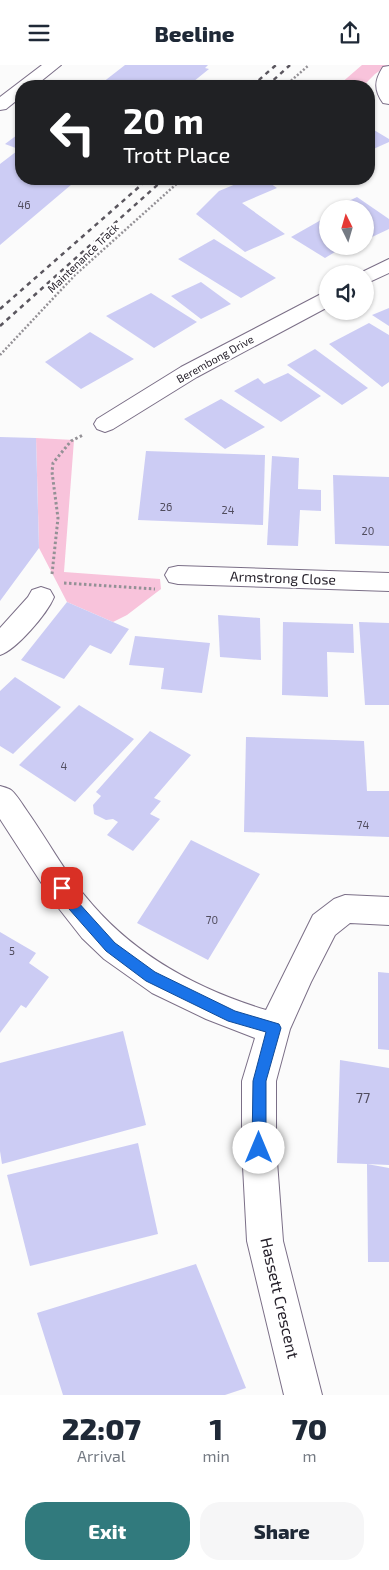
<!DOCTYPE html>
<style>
:root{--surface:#fff;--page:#f6f6f7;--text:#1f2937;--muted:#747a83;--accent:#317a7d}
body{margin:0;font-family:"Exo 2",sans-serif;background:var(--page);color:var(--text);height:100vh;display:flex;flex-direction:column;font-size:19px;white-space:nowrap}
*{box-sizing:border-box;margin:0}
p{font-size:16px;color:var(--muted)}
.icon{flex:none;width:28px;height:28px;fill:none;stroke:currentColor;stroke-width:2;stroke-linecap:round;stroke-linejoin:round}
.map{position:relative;height:1330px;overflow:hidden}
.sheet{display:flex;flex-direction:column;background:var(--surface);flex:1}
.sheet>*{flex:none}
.hud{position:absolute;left:15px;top:15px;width:360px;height:105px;border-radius:20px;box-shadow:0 1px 4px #0004;background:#202124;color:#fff;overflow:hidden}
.needle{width:32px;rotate:355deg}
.controls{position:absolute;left:319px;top:135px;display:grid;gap:10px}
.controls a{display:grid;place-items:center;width:55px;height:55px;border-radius:50%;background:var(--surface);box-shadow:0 1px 4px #0004;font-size:25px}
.pin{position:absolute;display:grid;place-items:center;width:42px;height:42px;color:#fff;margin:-21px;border-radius:10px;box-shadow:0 2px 8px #0006}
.me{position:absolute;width:55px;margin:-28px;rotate:0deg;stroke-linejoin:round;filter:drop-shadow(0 0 4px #0008)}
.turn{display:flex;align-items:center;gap:18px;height:105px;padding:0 25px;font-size:22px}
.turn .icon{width:65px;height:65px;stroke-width:2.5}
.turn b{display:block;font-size:35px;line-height:42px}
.eta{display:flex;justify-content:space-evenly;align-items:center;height:85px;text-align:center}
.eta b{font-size:30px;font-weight:800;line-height:35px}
.primary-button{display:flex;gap:10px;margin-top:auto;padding:10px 25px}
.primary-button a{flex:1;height:58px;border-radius:20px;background:var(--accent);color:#fff;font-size:20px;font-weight:800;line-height:58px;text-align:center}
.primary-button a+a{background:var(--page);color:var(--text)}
header{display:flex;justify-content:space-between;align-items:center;height:65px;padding:0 25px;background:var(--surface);font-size:22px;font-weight:800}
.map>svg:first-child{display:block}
</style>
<header><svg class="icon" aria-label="menu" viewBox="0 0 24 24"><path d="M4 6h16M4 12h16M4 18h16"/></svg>Beeline<svg class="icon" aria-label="share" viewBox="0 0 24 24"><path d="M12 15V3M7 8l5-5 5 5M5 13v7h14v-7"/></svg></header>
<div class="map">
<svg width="389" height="1330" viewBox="0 0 389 1330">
<rect width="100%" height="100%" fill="#fbfbfb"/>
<path fill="#f8c3db" d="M362 0H388L375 9 363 21 340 19Z
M36 373 74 375 64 507 160 514 161 524 127 550 113 557 67 537 39 483Z"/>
<path fill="#ccccf4" d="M125 0H208L205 3 209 4 188 21H98Z
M369 62 389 74V77L369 86Z
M21 67V85L5 79Z
M17 86 21 87V114H78L0 180V99Z
M248 114H264L277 123 242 138 285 169 245 187 196 149 219 126Z
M357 132 389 154V164L372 172 365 167V144H332Z
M321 155 328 158V181H345L325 193 291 172Z
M214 174 276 213 241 233 178 194Z
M201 217 231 239 201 254 171 231Z
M151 228 197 257 154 283 106 251Z
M389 243V261L372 250Z
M369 258 389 270V317L382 322 329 279Z
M90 267 134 294 81 324 45 297Z
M315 284 368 323 342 340 287 300Z
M288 308 321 331 281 357 234 326 258 313 264 319Z
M221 334 265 362 225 384 184 354Z
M0 372 36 373 39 483 0 536Z
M146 386 265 390 263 460 138 455Z
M272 391 299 393 298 424 321 425V446L300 445 298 481 267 480Z
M333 410 389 412V481L335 479Z
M67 537 129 564 111 589 90 580 64 614 21 595Z
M218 550 260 553 261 595 220 592Z
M283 557 353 559 354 588 327 587 328 632 282 630Z
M359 557 389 558V640H365Z
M135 571 210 578 202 628 161 624 164 603 129 600Z
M15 612 61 642 13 689 0 681V626Z
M79 640 134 674 75 737 19 700Z
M150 666 191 690 154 733 161 736 150 749 160 754 133 786 107 770 118 757 113 754 106 755 94 749 93 740 101 731 96 727Z
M246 672 364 676 367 726H389V772L244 767Z
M191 775 260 809 208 895 137 858Z
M0 867 36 888 29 898 49 912 26 943 21 940 0 968Z
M378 907 389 908V985L378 984Z
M123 966 146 1060 2 1099 0 1086V998Z
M340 995 389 1003V1100L367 1099 389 1103V1197H368L367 1099 337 1098Z
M138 1078 158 1169 30 1201 7 1110Z
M196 1199 246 1323 225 1330H63L37 1248Z"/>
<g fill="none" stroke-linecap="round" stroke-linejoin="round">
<g stroke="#7b6f87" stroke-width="2">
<path id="street" d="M42 0H61L35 21H21V32L6 44 0 45V32Z
M389 1V39L383 38C374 25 374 16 383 2Z
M389 194V208L365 219V209H358Z
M328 227V242L197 312 113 364 105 367 97 364 94 359 97 354 181 302 321 229Z
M178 501 389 508V526L178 519 169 517 165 510 169 503Z
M41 522 50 525 54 532C47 549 16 585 0 590V563L28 532 32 525Z
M0 721C3 722 8 723 11 725 17 730 22 739 27 746 47 774 63 805 85 831 132 889 196 924 266 945L313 850 334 834 345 830 389 832V860L350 858 335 870 311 917 290 964 276 1016V1083L283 1176 322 1330H284L247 1176 242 1083V1016L255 973 206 954 152 928 104 894 82 873 53 836 0 754Z"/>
</g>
<path stroke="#949196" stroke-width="2.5" stroke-dasharray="2 2" stroke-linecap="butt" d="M285 21 309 0
M0 290 75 210 182 114"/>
<path stroke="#949196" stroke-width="3" stroke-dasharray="2.5 2.5" stroke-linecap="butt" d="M52 509 58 453 52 407 53 398 71 376 83 370
M64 518 155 524"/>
<use href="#street" fill="#fff" fill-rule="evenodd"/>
<path stroke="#5a565e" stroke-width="2.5" stroke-dasharray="4.5 4.5" stroke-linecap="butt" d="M252 21 276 0
M267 21 290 0
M0 244 148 114
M0 261 164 114"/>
</g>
<path fill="#1a73e8" stroke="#114b97" d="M62 817 67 819 77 836 115 878 155 907 235 946 279 959 281 963 266 1016V1083L264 1088 259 1090 254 1088 252 1083 253 1016 266 967 228 956 146 916 106 886 69 844 56 823 58 819Z"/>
<g text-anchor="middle" stroke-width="4" stroke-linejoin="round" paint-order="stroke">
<g font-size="11" fill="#504c5d">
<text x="24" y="144">46</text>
<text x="166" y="446">26</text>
<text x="228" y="449">24</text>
<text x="368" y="470">20</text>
<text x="64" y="705">4</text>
<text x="363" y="764">74</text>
<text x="212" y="859">70</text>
<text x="12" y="890">5</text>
</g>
<g font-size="11" fill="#26212b" stroke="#fff">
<text transform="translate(83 193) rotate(-44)" y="4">Maintenance Track</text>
<text transform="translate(215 294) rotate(-29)" y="4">Berembong Drive</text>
</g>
<g font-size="14" fill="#26212b" stroke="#fff">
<text transform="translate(283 513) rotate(2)" y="5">Armstrong Close</text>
</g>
<g font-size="14" fill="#504c5d">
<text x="363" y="1038">77</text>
</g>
<g font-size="16" fill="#26212b" stroke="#fff">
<text transform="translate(280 1233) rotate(77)" y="6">Hassett Crescent</text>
</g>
</g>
</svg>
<div class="controls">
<a><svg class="needle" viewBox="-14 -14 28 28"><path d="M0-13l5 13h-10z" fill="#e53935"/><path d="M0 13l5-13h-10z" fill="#747a83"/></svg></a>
<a><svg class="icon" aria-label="sound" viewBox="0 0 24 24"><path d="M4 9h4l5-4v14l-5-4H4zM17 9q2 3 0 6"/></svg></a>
</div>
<div class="pin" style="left:62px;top:823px;background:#d93025"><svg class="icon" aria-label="arrive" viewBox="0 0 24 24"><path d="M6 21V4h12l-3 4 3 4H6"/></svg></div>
<svg class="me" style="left:259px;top:1083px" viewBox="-20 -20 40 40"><circle r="19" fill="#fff"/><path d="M0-13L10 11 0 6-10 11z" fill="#1a73e8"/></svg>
<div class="hud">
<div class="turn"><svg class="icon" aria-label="left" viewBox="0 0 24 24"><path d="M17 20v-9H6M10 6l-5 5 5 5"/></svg><div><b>20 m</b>Trott Place</div></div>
</div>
</div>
<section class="sheet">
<div class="eta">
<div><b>22:07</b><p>Arrival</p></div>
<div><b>1</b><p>min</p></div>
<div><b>70</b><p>m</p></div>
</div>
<div class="primary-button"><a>Exit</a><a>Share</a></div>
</section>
